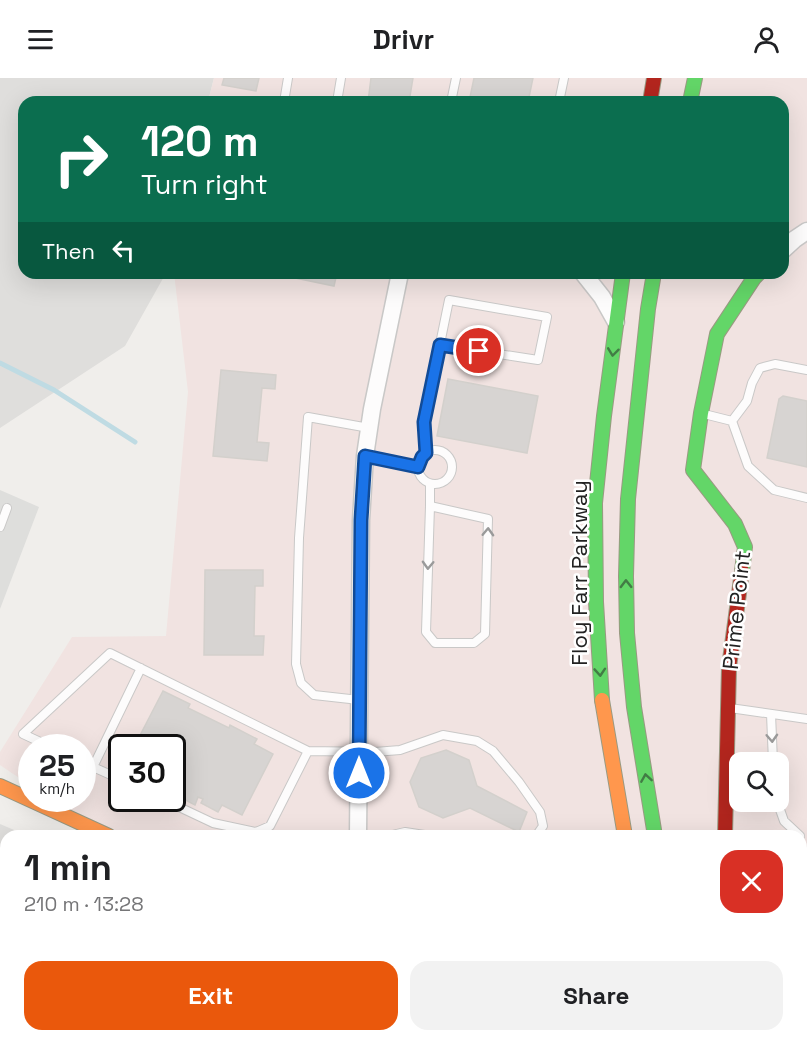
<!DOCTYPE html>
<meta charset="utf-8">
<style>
:root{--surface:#fff;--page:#f2f2f2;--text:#202124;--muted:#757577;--accent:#ea580c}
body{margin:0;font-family:"Space Grotesk",sans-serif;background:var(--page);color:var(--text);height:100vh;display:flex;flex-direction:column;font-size:22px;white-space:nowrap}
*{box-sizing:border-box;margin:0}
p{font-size:20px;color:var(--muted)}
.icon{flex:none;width:33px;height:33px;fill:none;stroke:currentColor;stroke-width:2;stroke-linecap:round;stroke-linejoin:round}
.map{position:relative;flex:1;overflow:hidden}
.panel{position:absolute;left:0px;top:752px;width:807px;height:212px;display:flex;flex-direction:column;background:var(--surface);border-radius:18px 18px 0 0;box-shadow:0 6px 24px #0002}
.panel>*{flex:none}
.top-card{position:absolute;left:18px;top:18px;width:771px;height:183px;border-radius:18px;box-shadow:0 6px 24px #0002;background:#0b6e4f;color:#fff;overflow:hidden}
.tools{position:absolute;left:729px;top:674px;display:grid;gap:12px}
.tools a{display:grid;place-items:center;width:60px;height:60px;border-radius:12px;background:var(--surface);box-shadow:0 6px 24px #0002;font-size:30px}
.speed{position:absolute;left:18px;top:656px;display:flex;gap:12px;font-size:30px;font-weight:700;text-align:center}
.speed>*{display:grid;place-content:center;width:78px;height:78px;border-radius:50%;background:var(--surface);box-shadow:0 6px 24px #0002;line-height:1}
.speed small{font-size:15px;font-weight:400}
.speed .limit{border:3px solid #111;border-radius:9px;background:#fff;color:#111}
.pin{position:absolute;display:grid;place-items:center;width:51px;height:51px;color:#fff;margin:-26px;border:3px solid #fff;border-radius:50%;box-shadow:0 2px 6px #0007}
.me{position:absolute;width:66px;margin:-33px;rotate:0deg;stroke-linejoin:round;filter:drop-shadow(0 0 4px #0008)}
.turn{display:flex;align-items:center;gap:21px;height:126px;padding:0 24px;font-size:27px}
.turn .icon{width:78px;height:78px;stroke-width:2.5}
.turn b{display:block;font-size:42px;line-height:51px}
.then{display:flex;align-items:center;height:57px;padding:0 24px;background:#0003;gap:12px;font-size:22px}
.round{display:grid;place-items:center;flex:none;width:63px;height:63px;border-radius:18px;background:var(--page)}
.head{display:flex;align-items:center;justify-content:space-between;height:102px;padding:0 24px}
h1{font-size:36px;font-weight:700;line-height:45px}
.action{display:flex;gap:12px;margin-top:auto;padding:12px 24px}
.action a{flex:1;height:69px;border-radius:18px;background:var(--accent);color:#fff;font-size:24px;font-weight:700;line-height:69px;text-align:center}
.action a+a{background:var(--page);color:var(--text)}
header{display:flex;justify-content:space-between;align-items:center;height:78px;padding:0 24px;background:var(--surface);font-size:27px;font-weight:700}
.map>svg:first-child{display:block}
</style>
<header><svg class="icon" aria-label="menu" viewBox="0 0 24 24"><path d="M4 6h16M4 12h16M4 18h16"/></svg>Drivr<svg class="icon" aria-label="person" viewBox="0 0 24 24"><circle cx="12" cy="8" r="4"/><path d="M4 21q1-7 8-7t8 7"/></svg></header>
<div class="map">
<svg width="807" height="962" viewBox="0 0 807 962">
<rect width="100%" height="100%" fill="#f0eeeb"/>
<path fill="#dfdedc" d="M0 0H214L208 24H24V195H166L125 268 0 350Z
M0 746 26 757 6 758V896L0 893Z
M24 957H739L740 962H19Z"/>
<path fill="#f1e3e1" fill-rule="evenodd" d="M214 0H807V962H740L739 957H801V758L106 757 49 720H82V669H32L31 708 0 687V674L72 559 166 558 188 314 174 195H783V24H208ZM122 669H172V720H122ZM740 684H778V723H740Z"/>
<path fill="#dededc" d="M0 412 39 429 0 531Z
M0 893 6 896V957H25L20 962H0Z"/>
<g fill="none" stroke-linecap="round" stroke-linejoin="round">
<path stroke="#bfdbe3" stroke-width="5" d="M0 285 54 312 135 364"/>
</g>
<path fill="#d7d4d2" stroke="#d3d0cc" stroke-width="1.5" d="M224 0H259L256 13 222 7Z
M371 0H413L409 24H368Z
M474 0H533L528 24H469Z
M291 195H337L334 208 290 199Z
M221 292 276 297 275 311 262 310 257 364 269 365 267 383 213 378Z
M448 301 538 318 527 375 437 358Z
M783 318 807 323V389L767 380 779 321Z
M205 492H263V508H255L254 558H264L263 577H204Z
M163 613 190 626 188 630 229 650 230 647 257 661 254 666 273 676 242 737 222 727 218 734 201 725 203 721 198 719 195 727 172 715V669H134Z
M446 672 469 682 477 708 527 734 519 754 470 730 443 740 419 729 410 704 421 680Z
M0 799 6 803V845L2 843 0 845Z"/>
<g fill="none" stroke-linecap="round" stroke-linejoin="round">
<g stroke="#c9c8c7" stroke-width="10">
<path id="lane" d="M284 24 288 0
M337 24 341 0
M451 24 456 0
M559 24 564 0
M704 336 732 343 747 323 752 305 760 290 775 286 807 292
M732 343 748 388 774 412 807 420
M418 389a17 17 0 1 1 34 0a17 17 0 1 1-34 0Z
M426 375 424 344 449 222 547 239 538 282 440 267
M365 378 418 389
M430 406V428L426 554 435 565H474L485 556 488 441 430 428
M0 449 7 430
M359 622 314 617 301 605 296 586 299 460 308 339 369 350
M730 630 807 641
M771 636 773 684
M51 669 23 656 110 575 308 673 375 674 400 672 443 657 477 663 493 673 519 704 540 734 543 748 536 758
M82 684 122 702
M93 689 141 590
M160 720 213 745 256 754 270 748 308 673
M777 723 784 743 800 758
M388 758 405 754 431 758"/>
</g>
<g stroke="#c9c8c7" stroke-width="19">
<path id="street" d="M783 172 795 161 807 153
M583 195 602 219 616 244
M358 758 361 442 365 378 372 331 400 195
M446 957 454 962
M20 962 25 957
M403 962 406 957"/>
</g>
<g stroke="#999a82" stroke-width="16">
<path id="fast" d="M690 24 695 0
M654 195 648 231 628 421 626 498 627 555 634 629 655 758
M742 493 745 469 735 446 693 392 701 335 717 256 754 200 759 195
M602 622 596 524 595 425 604 338 623 195
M679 957 680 962
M711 957 713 962"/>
</g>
<g stroke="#999a82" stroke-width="16">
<path id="slow" d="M602 622 625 758
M0 708 109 758"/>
</g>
<g stroke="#999a82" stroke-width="16">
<path id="jam" d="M650 24 654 0
M725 758 729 589 742 493"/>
</g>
<use href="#lane" stroke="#fdfcfc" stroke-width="8"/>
<use href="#street" stroke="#fdfcfc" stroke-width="16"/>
<use href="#fast" stroke="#63d668" stroke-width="14"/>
<use href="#slow" stroke="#ff974d" stroke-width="14"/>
<use href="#jam" stroke="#b3261e" stroke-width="14"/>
</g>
<defs><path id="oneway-chevron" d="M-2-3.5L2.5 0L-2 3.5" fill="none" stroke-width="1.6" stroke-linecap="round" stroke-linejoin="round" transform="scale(1.5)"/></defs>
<g stroke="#427c45">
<use href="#oneway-chevron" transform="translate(613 274) rotate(97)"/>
<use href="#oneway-chevron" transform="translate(626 506) rotate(-91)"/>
<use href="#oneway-chevron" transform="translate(600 594) rotate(86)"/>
<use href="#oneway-chevron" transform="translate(646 700) rotate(-99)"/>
</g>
<g stroke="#9a9a9a">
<use href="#oneway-chevron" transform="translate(488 454) rotate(-88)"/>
<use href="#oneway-chevron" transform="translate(428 487) rotate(92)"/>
<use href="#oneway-chevron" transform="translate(772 660) rotate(87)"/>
</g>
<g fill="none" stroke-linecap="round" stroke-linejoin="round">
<g stroke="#114b97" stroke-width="15">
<path id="route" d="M359 695 361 442 365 378 418 389 422 379 426 375 424 344 440 267 479 273"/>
</g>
<use href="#route" stroke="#1a73e8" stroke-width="10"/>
</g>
<g text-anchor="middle" stroke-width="5" stroke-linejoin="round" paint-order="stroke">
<g font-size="22" fill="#222" stroke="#fff">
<text transform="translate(579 495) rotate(-90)" y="8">Floy Farr Parkway</text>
<text transform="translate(736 532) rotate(-84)" y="8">Prime Point</text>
</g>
</g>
</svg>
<div class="tools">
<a><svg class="icon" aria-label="search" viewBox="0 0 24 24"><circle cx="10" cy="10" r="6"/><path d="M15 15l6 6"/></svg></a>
</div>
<div class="speed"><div>25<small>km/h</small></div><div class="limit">30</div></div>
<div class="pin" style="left:479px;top:273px;background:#d93025"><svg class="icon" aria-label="arrive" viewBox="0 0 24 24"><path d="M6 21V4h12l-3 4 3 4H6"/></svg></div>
<svg class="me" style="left:359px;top:695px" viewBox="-20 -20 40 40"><circle r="17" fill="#1a73e8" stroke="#fff" stroke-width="3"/><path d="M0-11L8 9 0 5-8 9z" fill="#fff"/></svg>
<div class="top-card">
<div class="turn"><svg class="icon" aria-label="right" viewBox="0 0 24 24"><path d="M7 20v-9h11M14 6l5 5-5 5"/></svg><div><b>120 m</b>Turn right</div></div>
<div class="then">Then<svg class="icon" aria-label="left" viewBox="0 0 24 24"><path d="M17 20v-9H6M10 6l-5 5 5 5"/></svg></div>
</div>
<section class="panel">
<div class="head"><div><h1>1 min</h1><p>210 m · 13:28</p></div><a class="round" style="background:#d93025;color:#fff"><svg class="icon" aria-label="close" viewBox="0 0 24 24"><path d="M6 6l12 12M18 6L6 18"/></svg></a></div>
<div class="action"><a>Exit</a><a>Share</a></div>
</section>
</div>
